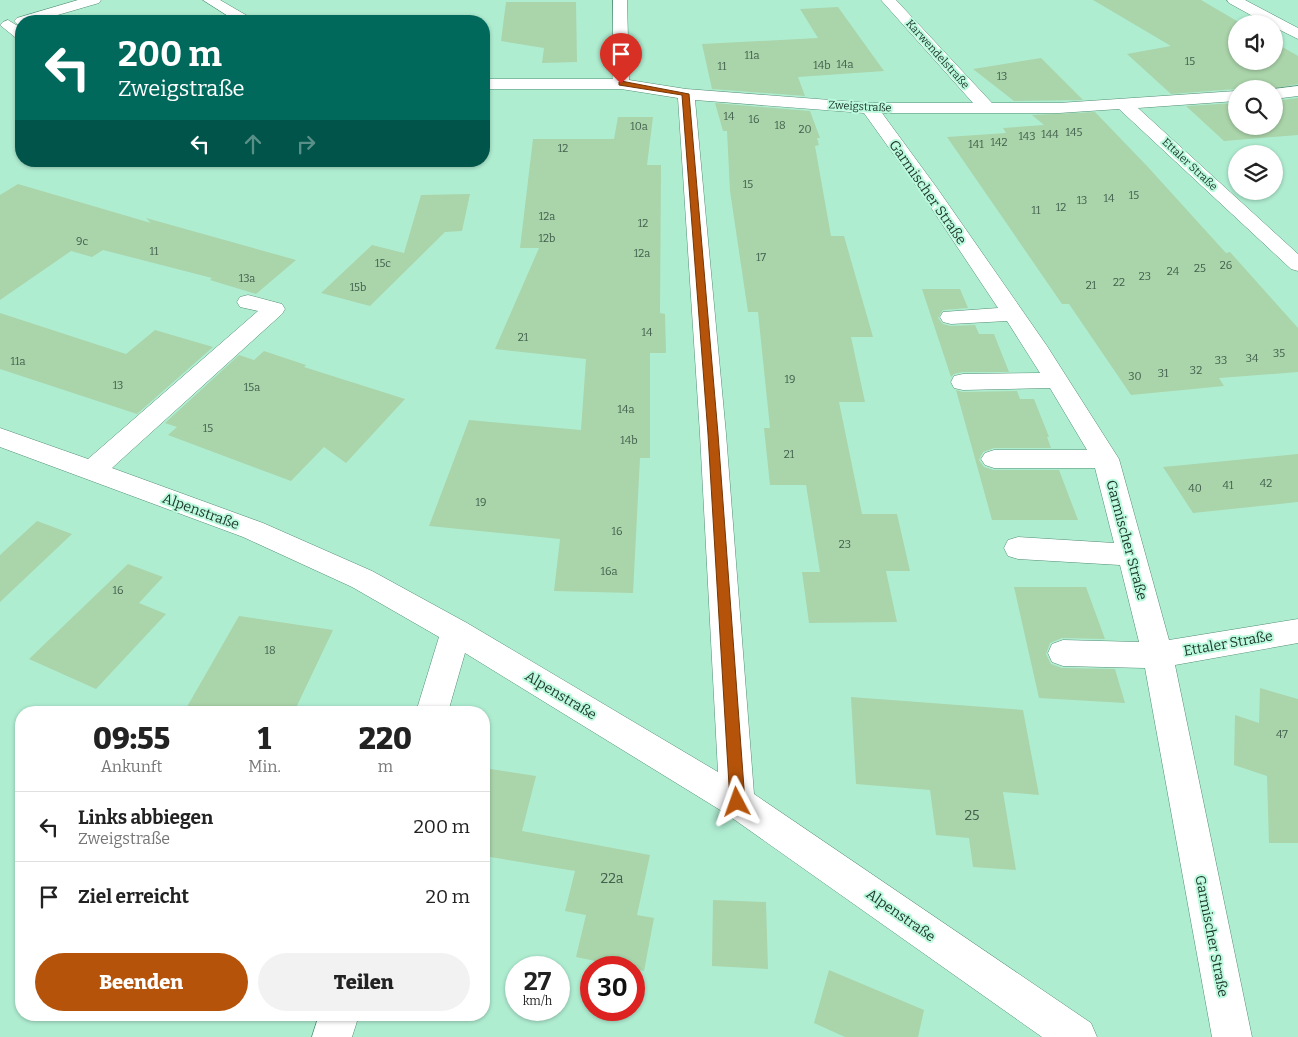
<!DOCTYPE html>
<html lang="de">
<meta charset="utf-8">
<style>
:root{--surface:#fff;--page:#f2f2f2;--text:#222;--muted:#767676;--line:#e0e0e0;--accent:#b45309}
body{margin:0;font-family:Bitter,serif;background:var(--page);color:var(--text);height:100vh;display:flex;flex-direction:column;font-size:19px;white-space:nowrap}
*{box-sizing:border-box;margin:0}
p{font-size:16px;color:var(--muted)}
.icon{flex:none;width:28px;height:28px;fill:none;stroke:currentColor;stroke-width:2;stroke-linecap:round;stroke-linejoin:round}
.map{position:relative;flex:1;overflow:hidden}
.drawer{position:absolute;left:15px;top:706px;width:475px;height:315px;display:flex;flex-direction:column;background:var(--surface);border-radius:20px;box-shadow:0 1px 4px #0004}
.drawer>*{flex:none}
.banner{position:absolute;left:15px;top:15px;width:475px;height:152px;border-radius:20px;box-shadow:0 1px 4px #0004;background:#00695c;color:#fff;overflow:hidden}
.buttons{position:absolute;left:1228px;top:15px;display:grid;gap:10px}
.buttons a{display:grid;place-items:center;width:55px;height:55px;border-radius:50%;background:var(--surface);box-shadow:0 1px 4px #0004;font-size:25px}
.speed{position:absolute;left:505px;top:956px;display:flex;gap:10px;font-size:25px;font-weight:700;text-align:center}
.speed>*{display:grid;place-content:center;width:65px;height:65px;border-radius:50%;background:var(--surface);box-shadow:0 1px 4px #0004;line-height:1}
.speed small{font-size:12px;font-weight:400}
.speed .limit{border:8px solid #d22;background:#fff;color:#111}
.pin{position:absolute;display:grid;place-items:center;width:42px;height:42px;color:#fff;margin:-51px -21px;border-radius:50% 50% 50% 0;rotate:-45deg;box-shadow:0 0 5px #0007}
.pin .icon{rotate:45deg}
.me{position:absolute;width:55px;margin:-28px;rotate:356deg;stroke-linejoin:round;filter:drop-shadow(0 0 4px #0008)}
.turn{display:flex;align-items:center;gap:18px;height:105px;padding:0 20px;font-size:22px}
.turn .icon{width:65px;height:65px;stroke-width:2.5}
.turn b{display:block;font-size:35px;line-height:42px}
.lanes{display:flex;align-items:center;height:48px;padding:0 20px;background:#0003;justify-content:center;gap:25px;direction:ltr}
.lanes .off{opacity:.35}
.eta{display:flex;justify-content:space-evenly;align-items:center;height:85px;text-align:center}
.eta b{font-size:30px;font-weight:800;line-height:35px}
.button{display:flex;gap:10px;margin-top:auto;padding:10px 20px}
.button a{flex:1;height:58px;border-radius:30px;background:var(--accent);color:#fff;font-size:20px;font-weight:800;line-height:58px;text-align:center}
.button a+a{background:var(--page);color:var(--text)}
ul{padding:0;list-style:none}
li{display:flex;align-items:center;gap:15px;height:70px;padding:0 20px;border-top:1px solid var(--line)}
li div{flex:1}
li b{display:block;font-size:19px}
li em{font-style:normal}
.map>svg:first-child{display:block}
</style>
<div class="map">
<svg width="1298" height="1037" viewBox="0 0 1298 1037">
<rect width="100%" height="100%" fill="#afedd1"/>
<path fill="#aad4aa" d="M1093 0H1201L1242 24H1236V61H1274V42L1298 56V84L1272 89H1236L1171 94 1127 54 1171 46Z
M506 2H576L577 62 542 63 544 48 501 41Z
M838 7 884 71 798 77 805 96 712 89 702 44 818 38 800 9Z
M1041 58 1083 100 1014 101 973 69Z
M1298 98V135L1224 141 1186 106 1236 103V126H1274V101Z
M715 103 810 111 820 138H817L819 145 815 146 831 236H844L873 337H851L865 402H839L862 514H897L910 571H886L897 622 809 623 802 572H820L806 485H770L764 428H770L758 312H748L730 191 727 131H723Z
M1095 112 1147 166 1226 253 1230 252 1298 328V372L1219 378 1224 386 1131 395 1069 304H1062L947 137 1006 133 1003 128 1044 125 1032 115Z
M618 117H653L647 165H661L660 313 665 314 666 353H650V458H640L633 593 554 591 560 539 429 526 469 420 581 430 586 359 495 349 539 248H520L533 139H614Z
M18 184 151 223 146 218 296 260 256 294 210 280 212 278 103 250 92 257 71 251 0 300V195Z
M470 194 462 231 445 232 370 306 321 293 372 245 404 253 421 195Z
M922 289H960L968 308 943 310 938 318 943 324 951 326 975 325 979 334H994L1009 372H963L954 374 951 377Z
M0 313 126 354 155 330 213 347 137 414 0 369Z
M264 351 306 365 304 367 405 399 346 463 324 447 291 481 168 435 177 427 165 423 239 355 254 360Z
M956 390 963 392 1017 391 1020 399H1034L1049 437H1047L1051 448H994L983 452 979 460 984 467 994 470H1059L1078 520H992Z
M1298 454V502L1193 513 1163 467Z
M37 521 72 534 0 602V555Z
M128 564 163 577 139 603 166 614 96 689 29 659Z
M1014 587H1086L1105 639 1062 638 1050 643 1046 654 1051 664 1062 668 1115 669 1125 703 1039 698Z
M239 616 333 630 294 712H184Z
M1260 688 1298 699V843H1269L1267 776 1234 765 1235 715 1259 723Z
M851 697 1023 710 1039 795 1003 792 1016 870 973 867 969 838 936 835 930 790 856 784Z
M484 768 536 776 522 831 650 855 637 915 654 918 644 971 576 957 586 915 565 911 575 871 484 856Z
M713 900 766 902 768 969 712 966Z
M829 970 924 1010 918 1037H845L814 1023Z"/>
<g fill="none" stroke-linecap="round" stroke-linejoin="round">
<g stroke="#538e75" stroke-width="1">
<path id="minor" d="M203 0H220L251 18 254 21H236Z
M613 0H627L629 80 686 89 869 103H973L881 0H896L992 103H1059L1236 91V101L1138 108 1298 254V271L1291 269 1119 109 1059 113H882L937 188 1047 346 1119 459 1169 640 1298 619V643L1175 665 1252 1037H1212L1145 668 1063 666 1052 662 1048 653 1052 644 1063 640 1139 642 1120 565 1018 559 1008 556 1004 548 1008 540 1018 537 1114 543 1095 468H994L985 465 981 459 985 453 994 450H1087L1050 388 963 390 954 388 951 382 954 376 963 374 1040 373 1007 321 951 324 943 322 940 317 943 312 998 308 922 194 864 113 695 100 726 434 754 794 1091 1023 1097 1037H1042L725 813 465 653 448 712H416L439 637 352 587 243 537 0 447V428L88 459 258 311 240 307 237 302 240 297 248 295 282 304 285 309 282 314 112 468 263 523 372 571 467 623 718 772 700 434 678 98 621 89H484V79H613Z
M1227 0H1245L1298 28V39L1274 27V24H1267L1229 3Z
M8 20 21 28V40L16 38 0 25 3 22Z
M1298 86V96L1274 99V89Z
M319 1015H359L352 1037H312Z"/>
</g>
<g stroke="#538e75" stroke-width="1">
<path id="major" d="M78 0H101L99 3 37 21H21V25L17 24 14 21 17 18Z"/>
</g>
<use href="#minor" fill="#fff" fill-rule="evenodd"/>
<use href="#major" fill="#fff" fill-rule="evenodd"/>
</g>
<path fill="#b45309" stroke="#753606" d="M621 81 689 94 718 434 745 802 742 806 737 808 732 806 730 802 708 434 682 95 619 85V82Z"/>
<g text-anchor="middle" stroke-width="4" stroke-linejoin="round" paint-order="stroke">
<g font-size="11" fill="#20392e" stroke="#bcfade">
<text transform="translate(938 54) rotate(48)" y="4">Karwendelstraße</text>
<text transform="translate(860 106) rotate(3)" y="4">Zweigstraße</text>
<text transform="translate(1190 164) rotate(43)" y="4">Ettaler Straße</text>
</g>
<g font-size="11" fill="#42604d">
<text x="752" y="59">11a</text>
<text x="1190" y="65">15</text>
<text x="845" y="68">14a</text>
<text x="822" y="69">14b</text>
<text x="722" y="70">11</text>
<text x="1002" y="80">13</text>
<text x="729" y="120">14</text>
<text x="754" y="123">16</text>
<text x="780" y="129">18</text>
<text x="639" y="130">10a</text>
<text x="805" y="133">20</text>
<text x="1074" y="136">145</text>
<text x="1050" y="138">144</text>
<text x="1027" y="140">143</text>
<text x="999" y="146">142</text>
<text x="976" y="148">141</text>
<text x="563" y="152">12</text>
<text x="748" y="188">15</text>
<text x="1134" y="199">15</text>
<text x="1109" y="202">14</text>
<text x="1082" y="204">13</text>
<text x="1061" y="211">12</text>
<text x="1036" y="214">11</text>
<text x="547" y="220">12a</text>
<text x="643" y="227">12</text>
<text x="547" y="242">12b</text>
<text x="82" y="245">9c</text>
<text x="154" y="255">11</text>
<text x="642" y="257">12a</text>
<text x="761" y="261">17</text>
<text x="383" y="267">15c</text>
<text x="1226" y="269">26</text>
<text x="1200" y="272">25</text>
<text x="1173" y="275">24</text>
<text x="1145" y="280">23</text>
<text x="247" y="282">13a</text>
<text x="1119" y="286">22</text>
<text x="1091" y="289">21</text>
<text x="358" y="291">15b</text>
<text x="647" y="336">14</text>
<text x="523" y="341">21</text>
<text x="1279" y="357">35</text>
<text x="1252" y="362">34</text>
<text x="1221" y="364">33</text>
<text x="18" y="365">11a</text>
<text x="1196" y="374">32</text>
<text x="1163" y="377">31</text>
<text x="1135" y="380">30</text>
<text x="790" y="383">19</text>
<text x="118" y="389">13</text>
<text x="252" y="391">15a</text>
<text x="626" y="413">14a</text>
<text x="208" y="432">15</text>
<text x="629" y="444">14b</text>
<text x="789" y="458">21</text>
<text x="1266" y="487">42</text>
<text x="1228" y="489">41</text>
<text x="1195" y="492">40</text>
<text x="481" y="506">19</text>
<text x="617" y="535">16</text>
<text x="845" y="548">23</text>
<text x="609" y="575">16a</text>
<text x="118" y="594">16</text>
<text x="270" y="654">18</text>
<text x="1282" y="738">47</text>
</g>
<g font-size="14" fill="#20392e" stroke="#bcfade">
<text transform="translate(928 192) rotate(55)" y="5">Garmischer Straße</text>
<text transform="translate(201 511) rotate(20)" y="5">Alpenstraße</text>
<text transform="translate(1127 540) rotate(75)" y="5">Garmischer Straße</text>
<text transform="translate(1228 643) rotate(-10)" y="5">Ettaler Straße</text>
<text transform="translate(561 695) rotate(31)" y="5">Alpenstraße</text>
<text transform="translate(901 915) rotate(35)" y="5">Alpenstraße</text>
<text transform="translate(1212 936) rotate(79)" y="5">Garmischer Straße</text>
</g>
<g font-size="14" fill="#42604d">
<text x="972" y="820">25</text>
<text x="612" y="883">22a</text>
</g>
</g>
</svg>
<div class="buttons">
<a><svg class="icon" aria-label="sound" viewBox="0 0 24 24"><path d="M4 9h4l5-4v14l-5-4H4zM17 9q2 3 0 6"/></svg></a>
<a><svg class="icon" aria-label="search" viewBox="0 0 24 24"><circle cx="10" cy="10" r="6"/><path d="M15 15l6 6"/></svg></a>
<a><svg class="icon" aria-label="layers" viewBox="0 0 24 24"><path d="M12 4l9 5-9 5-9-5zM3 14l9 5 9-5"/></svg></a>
</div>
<div class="speed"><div>27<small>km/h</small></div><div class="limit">30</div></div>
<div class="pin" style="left:621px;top:84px;background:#d93025"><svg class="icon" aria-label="arrive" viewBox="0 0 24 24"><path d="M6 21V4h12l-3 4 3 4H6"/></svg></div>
<svg class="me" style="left:737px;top:802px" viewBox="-20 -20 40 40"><path d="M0-17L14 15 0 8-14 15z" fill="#b45309" stroke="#fff" stroke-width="4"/></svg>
<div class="banner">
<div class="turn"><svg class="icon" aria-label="left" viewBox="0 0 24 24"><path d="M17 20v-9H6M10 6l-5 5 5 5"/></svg><div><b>200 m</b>Zweigstraße</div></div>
<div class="lanes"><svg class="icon" aria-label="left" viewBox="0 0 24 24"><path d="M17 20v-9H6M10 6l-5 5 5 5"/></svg><svg class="icon off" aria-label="ahead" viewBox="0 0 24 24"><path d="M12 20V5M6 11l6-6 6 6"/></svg><svg class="icon off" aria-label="right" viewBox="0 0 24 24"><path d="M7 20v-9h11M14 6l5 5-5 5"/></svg></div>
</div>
<section class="drawer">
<div class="eta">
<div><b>09:55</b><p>Ankunft</p></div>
<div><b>1</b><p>Min.</p></div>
<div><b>220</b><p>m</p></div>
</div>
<ul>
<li><svg class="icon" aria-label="left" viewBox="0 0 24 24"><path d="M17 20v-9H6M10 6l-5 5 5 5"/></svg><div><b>Links abbiegen</b><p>Zweigstraße</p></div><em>200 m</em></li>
<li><svg class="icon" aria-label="arrive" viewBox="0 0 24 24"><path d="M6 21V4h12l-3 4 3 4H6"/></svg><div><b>Ziel erreicht</b></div><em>20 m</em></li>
</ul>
<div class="button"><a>Beenden</a><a>Teilen</a></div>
</section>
</div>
